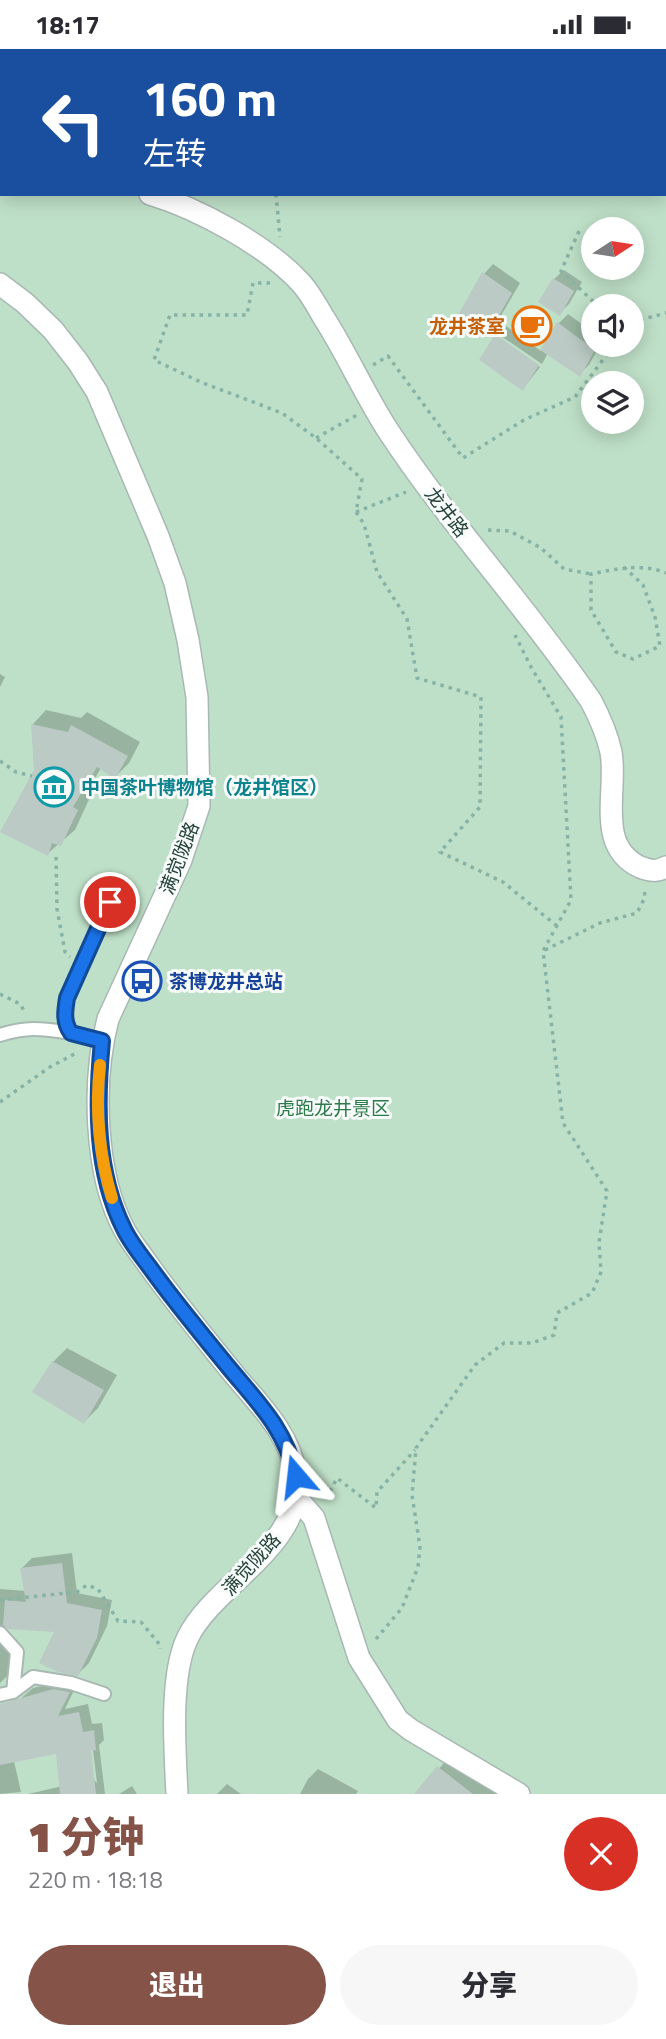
<!DOCTYPE html>
<html lang="zh">
<meta charset="utf-8">
<style>
:root{--surface:#fff;--page:#f7f7f7;--text:#2b2b33;--muted:#7c7c81;--accent:#855347}
body{margin:0;font-family:"Titillium Web","Noto Sans SC",sans-serif;background:var(--page);color:var(--text);height:100vh;display:flex;flex-direction:column;font-size:26px;white-space:nowrap}
*{box-sizing:border-box;margin:0}
p{font-size:23px;color:var(--muted)}
.icon{flex:none;width:38px;height:38px;fill:none;stroke:currentColor;stroke-width:2;stroke-linecap:round;stroke-linejoin:round}
.map{position:relative;height:1745px;overflow:hidden}
.side{display:flex;flex-direction:column;background:var(--surface);flex:1}
.side>*{flex:none}
.banner{position:absolute;left:0px;top:0px;width:667px;height:147px;box-shadow:0 4px 18px #0003;background:#1a4fa0;color:#fff;overflow:hidden}
.needle{width:46px;rotate:78deg}
.buttons{position:absolute;left:581px;top:168px;display:grid;gap:14px}
.buttons a{display:grid;place-items:center;width:63px;height:63px;border-radius:50%;background:var(--surface);box-shadow:0 4px 18px #0003;font-size:35px}
.pin{position:absolute;display:grid;place-items:center;width:60px;height:60px;color:#fff;margin:-30px;border:4px solid #fff;border-radius:50%;box-shadow:0 2px 7px #0007}
.me{position:absolute;width:77px;margin:-38px;rotate:343deg;stroke-linejoin:round;filter:drop-shadow(0 0 5px #0008)}
.turn{display:flex;align-items:center;gap:24px;height:147px;padding:0 28px;font-size:32px}
.turn .icon{width:91px;height:91px;stroke-width:2.5}
.turn b{display:block;font-size:49px;line-height:60px}
.round{display:grid;place-items:center;flex:none;width:74px;height:74px;border-radius:37px;background:var(--page)}
.head{display:flex;align-items:center;justify-content:space-between;height:119px;padding:0 28px}
h1{font-size:42px;font-weight:800;line-height:52px;color:var(--accent)}
.cta{display:flex;gap:14px;margin-top:auto;padding:14px 28px}
.cta a{flex:1;height:80px;border-radius:42px;background:var(--accent);color:#fff;font-size:28px;font-weight:800;line-height:80px;text-align:center}
.cta a+a{background:var(--page);color:var(--text)}
.status{display:flex;justify-content:space-between;align-items:center;height:49px;padding:0 35px;background:var(--surface);direction:ltr}
.status svg{height:19px;fill:currentColor}
.map>svg:first-child{display:block}
</style>
<div class="status"><b>18:17</b><svg viewBox="0 0 49 12"><path d="M0 12V9h3v3zM5 12V6h3v6zM10 12V3h3v9zM15 12V0h3v12zM26 1h20v11H26zM47 4h2v5h-2z"/></svg></div>
<div class="map">
<svg width="666" height="1745" viewBox="0 0 666 1745">
<rect width="100%" height="100%" fill="#e6efeb"/>
<path fill="#bfe0c8" fill-rule="evenodd" d="M0 0H666V1745H0ZM2 2H665V145H2ZM593 180H632V219H593ZM593 257H632V296H593ZM593 334H632V373H593Z"/>
<path fill="#0003" fill-rule="evenodd" d="M0 0H87L88 2H2V24Z
M493 215 520 234 495 277 486 287 484 225Z
M564 221 582 233 569 255 560 264 554 230Z
M568 265 593 283V296H600L589 316 579 325 548 304 542 315 498 285 506 277 541 302 559 274Z
M496 288 540 318 523 340Z
M0 625 5 628 0 638Z
M46 661 81 669 87 663 140 693 129 714 115 728 101 719 86 744 91 746 75 781 47 805 36 722 33 675Z
M67 1299 117 1326 98 1359 84 1373 53 1313Z
M72 1504 77 1544 112 1551 107 1577 89 1614 78 1625 57 1582 4 1578 12 1588 9 1625 0 1634V1540L26 1542 21 1520 32 1509Z
M63 1632 77 1635 65 1660 88 1655 92 1675 102 1674 104 1691 99 1696 105 1745H91L61 1700 14 1712 21 1743 0 1745V1695L19 1651 33 1639ZM88 1693H92L97 1734 93 1730Z
M452 1705 505 1745H416Z
M318 1720 358 1742 356 1745H300L308 1730Z
M80 1733 84 1745H28Z
M227 1735 241 1745H217Z
M132 1737 137 1745H119Z"/>
<path fill="#bbcac4" d="M482 223 512 244 486 289 456 270Z
M553 229 574 242 560 267 538 253Z
M557 273 595 301 580 328 540 301Z
M495 285 539 316 523 342 479 311Z
M31 675 68 683 71 676 128 707 115 730 97 718 73 758 78 761 61 797 52 794 48 807 0 783 34 721Z
M52 1312 104 1341 84 1375 32 1343Z
M62 1514 67 1554 102 1561 97 1589 78 1627 58 1623 39 1614 54 1583 8 1580 3 1576 5 1551 26 1553 20 1519Z
M53 1640 70 1643 58 1667 79 1663 83 1683 94 1681 96 1701 91 1702 96 1745H60L56 1705 0 1716V1655Z
M437 1717 473 1745H414Z"/>
<g fill="none" stroke-linecap="round" stroke-linejoin="round">
<g stroke="#a8b8b2" stroke-width="16">
<path id="service" d="M0 986C28 977 43 980 71 984
M102 992 71 984C63 973 65 962 67 949L110 854
M0 1584 17 1603 13 1643
M0 1646 13 1643 33 1628 71 1634 104 1645"/>
</g>
<g stroke="#a8b8b2" stroke-width="24">
<path id="minor" d="M296 1448 314 1469 359 1609 398 1671 411 1681 519 1745"/>
</g>
<g stroke="#a8b8b2" stroke-width="24">
<path id="tertiary" d="M0 74 2 76
M150 145C199 160 266 196 301 234 310 244 317 257 324 269 347 305 364 344 387 380 449 475 527 558 591 652 600 669 607 685 611 703 618 741 595 797 640 818 650 822 657 823 666 818
M0 235 25 254 53 281 78 313 97 343 158 487 175 534 188 591 197 648 199 757 181 811 108 970C92 1031 94 1126 125 1182 133 1196 143 1208 152 1221 179 1258 208 1293 237 1329 262 1358 291 1387 296 1427 305 1496 215 1534 188 1588 169 1626 175 1702 177 1745"/>
</g>
<path stroke="#86b3a5" stroke-width="3.5" stroke-dasharray="3.5 5" stroke-linecap="butt" d="M238 0 240 2
M276 145 280 188
M579 182 561 222 598 257
M270 234H253L247 266H170L154 311 203 334 282 364 316 389 362 430 356 463 364 475 377 523 407 570 417 629 481 648 480 758 440 803 503 833 557 877
M632 273 666 264
M373 316 388 307 463 409 524 371 575 348 614 296
M316 389 357 366
M356 463 406 443
M488 481 510 482 541 499 564 520 591 525
M624 518 643 536 655 568 660 597 633 610 616 603 591 561V525C616 520 642 514 666 524
M0 712 16 723 32 727
M56 808 57 860 65 903 70 908
M545 901 600 874 637 864 645 848 644 839
M0 945 20 955 26 965
M0 1053 50 1018 78 1003
M326 1450 337 1429 376 1459 377 1443 415 1401
M0 1551 77 1543 87 1536 98 1540 118 1572 141 1573 160 1596V1600
M376 1590 402 1559 418 1518 420 1498 412 1446 416 1399 475 1316 504 1294H532L554 1286 557 1264 592 1244 601 1223 599 1193 607 1142 563 1074 543 902 571 851 561 668 531 618 515 586"/>
<use href="#service" stroke="#fff" stroke-width="12"/>
<use href="#minor" stroke="#fff" stroke-width="21"/>
<use href="#tertiary" stroke="#fff" stroke-width="21"/>
</g>
<g fill="none" stroke-linecap="round" stroke-linejoin="round">
<g stroke="#114b97" stroke-width="18">
<path id="route" d="M110 853 67 949C65 962 63 973 71 984L102 992C96 1054 95 1122 124 1180 131 1195 144 1210 154 1224 178 1257 204 1288 230 1320 260 1356 285 1380 296 1427"/>
</g>
<use href="#route" stroke="#1a73e8" stroke-width="12"/>
<path stroke="#f59e0b" stroke-width="12" d="M100 1016C95 1059 99 1107 112 1149"/>
</g>
<defs>
<g id="cafe-ring" transform="scale(2.0125)"><circle r="9.5" fill="#f7fbf9" stroke="#e8710a" stroke-width="1.5"/><path d="M-5.5-4.5H6V0H3Q3 3.5 0 3.5H-2.5Q-5.5 3.5-5.5 0ZM3-3.2v2h1.7v-2ZM-6 4.5H4V6H-6Z" fill="#e8710a"/></g>
<g id="museum-ring" transform="scale(2.0125)"><circle r="9.5" fill="#f7fbf9" stroke="#0f9aa8" stroke-width="1.5"/><path d="M0-6L6-3V-2H-6V-3ZM-5-1h2V3h-2ZM-1-1h2V3h-2ZM3-1h2V3H3ZM-6 4H6V6H-6Z" fill="#0f9aa8"/></g>
<g id="bus-ring" transform="scale(2.0125)"><circle r="9.5" fill="#f7fbf9" stroke="#1a4fb4" stroke-width="1.5"/><path d="M-5-6H5V4H4V6H2V4H-2V6H-4V4H-5ZM-3.5-4V0h7V-4ZM-3.5 1.2v1.5H-2V1.2ZM2 1.2v1.5H3.5V1.2Z" fill="#1a4fb4"/></g>
</defs>
<g fill-rule="evenodd">
<use href="#cafe-ring" x="532" y="277"/>
<use href="#museum-ring" x="54" y="738"/>
<use href="#bus-ring" x="142" y="932"/>
</g>
<g text-anchor="middle" stroke-width="6" stroke-linejoin="round" paint-order="stroke">
<g font-size="19" font-weight="bold" fill="#c56008" stroke="#f7fbf9" text-anchor="end">
<text x="505" y="284">龙井茶室</text>
</g>
<g font-size="19" fill="#24423a" stroke="#f7fbf9">
<text transform="translate(447 463) rotate(52)" y="7">龙井路</text>
<text transform="translate(179 809) rotate(-69)" y="7">满觉陇路</text>
<text transform="translate(251 1515) rotate(-48)" y="7">满觉陇路</text>
</g>
<g font-size="19" font-weight="bold" fill="#0d838f" stroke="#f7fbf9" text-anchor="start">
<text x="81" y="745">中国茶叶博物馆（龙井馆区）</text>
</g>
<g font-size="19" font-weight="bold" fill="#164399" stroke="#f7fbf9" text-anchor="start">
<text x="169" y="939">茶博龙井总站</text>
</g>
<g font-size="19" fill="#2d7a4b" stroke="#f7fbf9">
<text x="333" y="1066">虎跑龙井景区</text>
</g>
</g>
</svg>
<div class="buttons">
<a><svg class="needle" viewBox="-14 -14 28 28"><path d="M0-13l5 13h-10z" fill="#e53935"/><path d="M0 13l5-13h-10z" fill="#7c7c81"/></svg></a>
<a><svg class="icon" aria-label="sound" viewBox="0 0 24 24"><path d="M4 9h4l5-4v14l-5-4H4zM17 9q2 3 0 6"/></svg></a>
<a><svg class="icon" aria-label="layers" viewBox="0 0 24 24"><path d="M12 4l9 5-9 5-9-5zM3 14l9 5 9-5"/></svg></a>
</div>
<div class="pin" style="left:110px;top:853px;background:#d93025"><svg class="icon" aria-label="arrive" viewBox="0 0 24 24"><path d="M6 21V4h12l-3 4 3 4H6"/></svg></div>
<svg class="me" style="left:296px;top:1427px" viewBox="-20 -20 40 40"><path d="M0-17L14 15 0 8-14 15z" fill="#1a73e8" stroke="#fff" stroke-width="4"/></svg>
<div class="banner">
<div class="turn"><svg class="icon" aria-label="left" viewBox="0 0 24 24"><path d="M17 20v-9H6M10 6l-5 5 5 5"/></svg><div><b>160 m</b>左转</div></div>
</div>
</div>
<section class="side">
<div class="head"><div><h1>1 分钟</h1><p>220 m · 18:18</p></div><a class="round" style="background:#d93025;color:#fff"><svg class="icon" aria-label="close" viewBox="0 0 24 24"><path d="M6 6l12 12M18 6L6 18"/></svg></a></div>
<div class="cta"><a>退出</a><a>分享</a></div>
</section>
